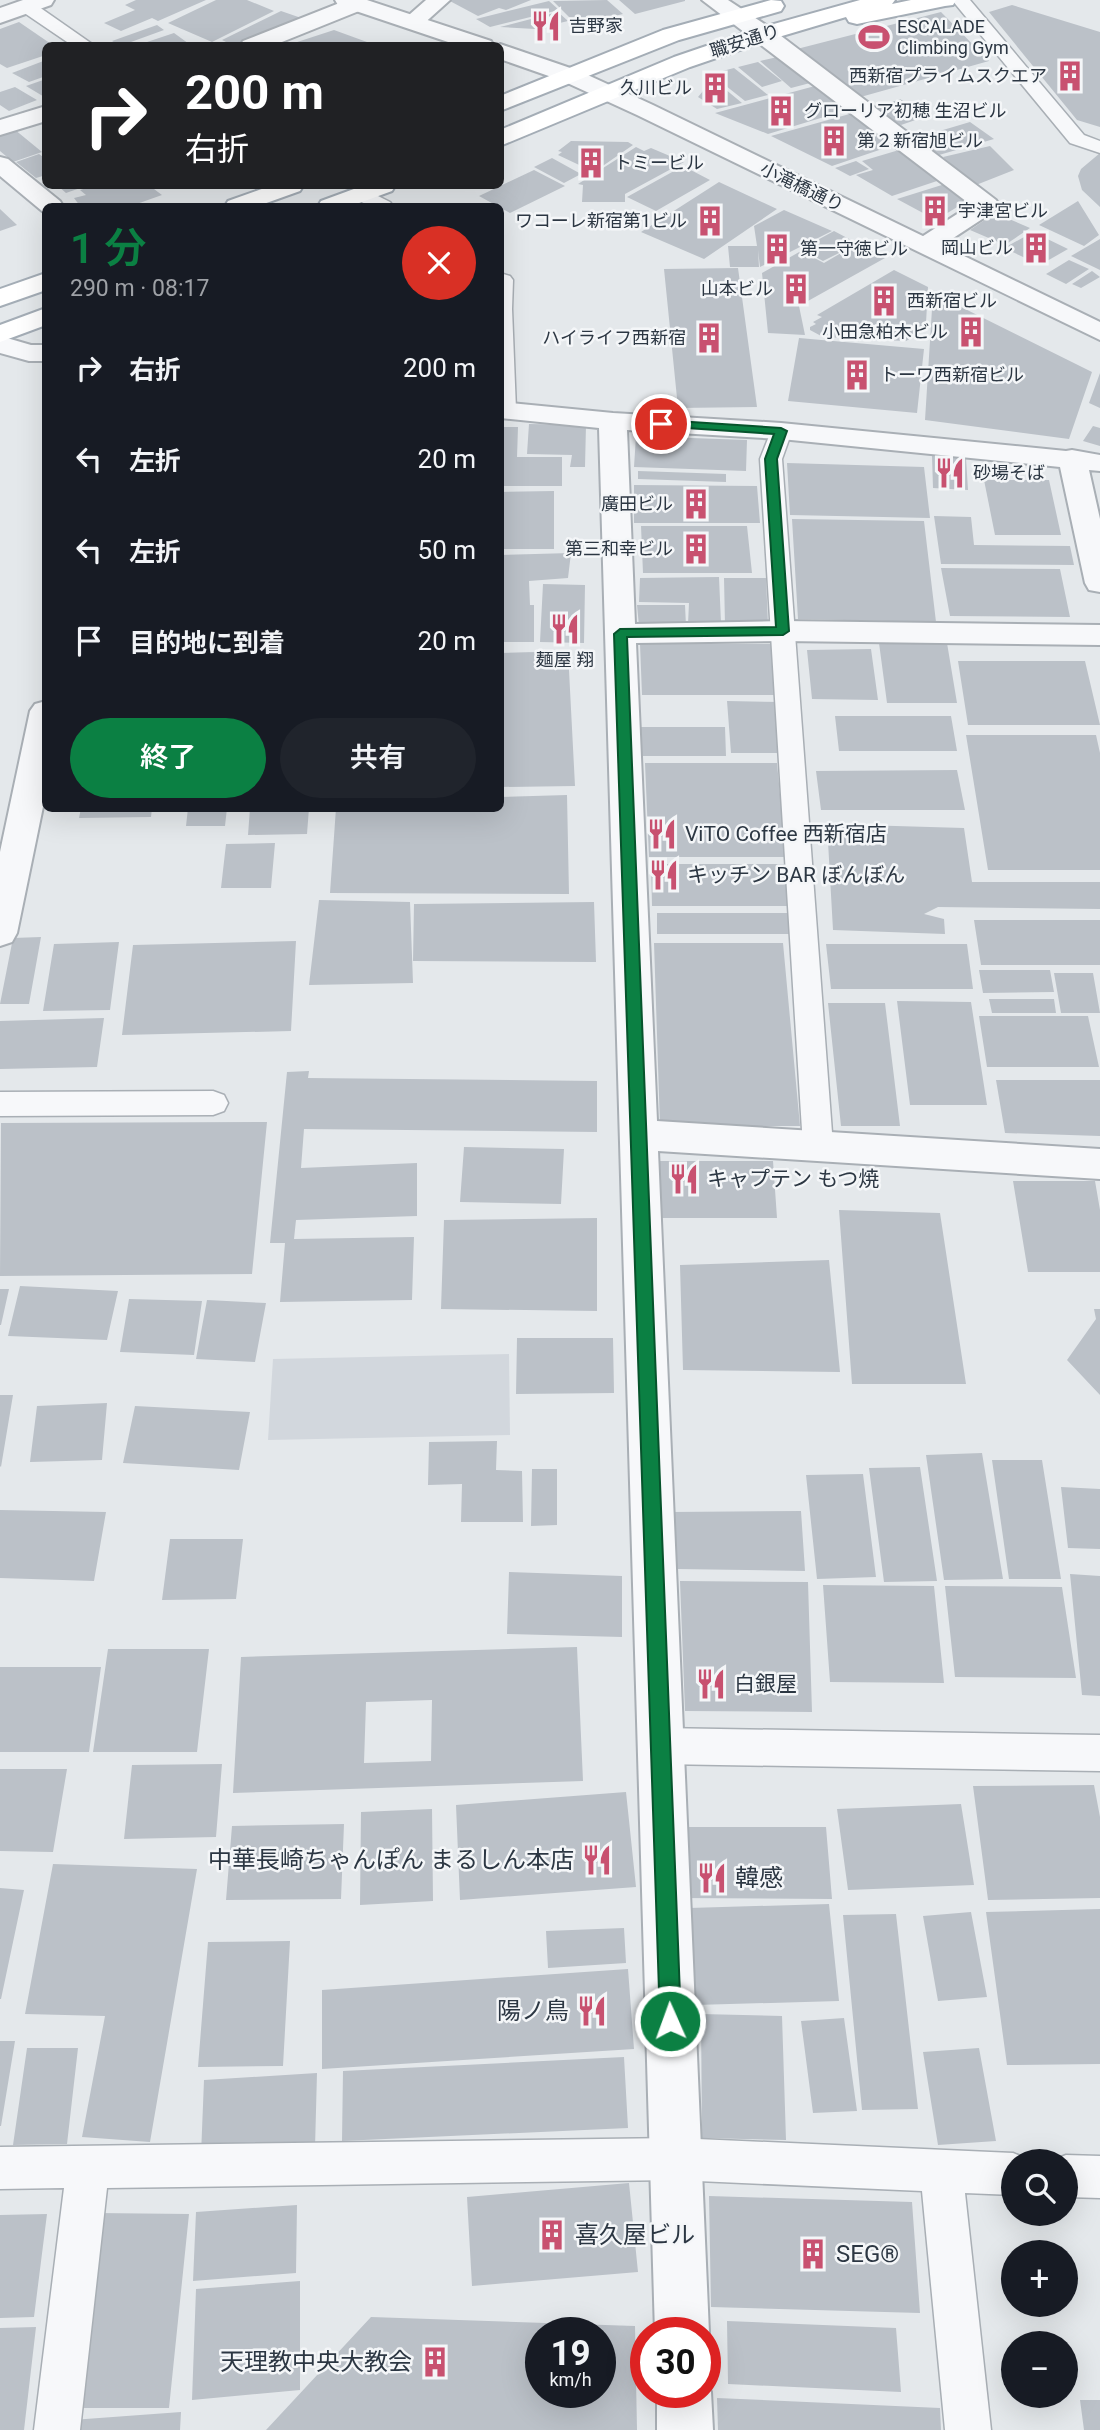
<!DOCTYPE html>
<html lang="ja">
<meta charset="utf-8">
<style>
:root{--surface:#171b24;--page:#20242c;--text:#f1f3f6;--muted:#9ea1a6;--accent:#0b8043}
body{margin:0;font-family:Roboto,"Noto Sans JP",sans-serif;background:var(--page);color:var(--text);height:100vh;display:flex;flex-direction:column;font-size:26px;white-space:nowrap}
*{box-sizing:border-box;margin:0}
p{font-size:23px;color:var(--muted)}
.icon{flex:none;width:38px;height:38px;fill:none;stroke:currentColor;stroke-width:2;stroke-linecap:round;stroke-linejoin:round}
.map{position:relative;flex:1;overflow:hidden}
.panel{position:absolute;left:42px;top:203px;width:462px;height:609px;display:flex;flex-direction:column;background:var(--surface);border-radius:10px;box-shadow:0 7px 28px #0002}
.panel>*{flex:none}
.top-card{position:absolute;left:42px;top:42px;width:462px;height:147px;border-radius:10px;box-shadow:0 7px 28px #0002;background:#202124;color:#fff;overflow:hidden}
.fabs{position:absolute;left:1001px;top:2149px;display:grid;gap:14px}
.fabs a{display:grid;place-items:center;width:77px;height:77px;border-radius:50%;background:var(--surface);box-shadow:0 7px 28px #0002;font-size:35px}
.speed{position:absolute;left:525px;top:2317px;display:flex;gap:14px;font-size:35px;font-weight:700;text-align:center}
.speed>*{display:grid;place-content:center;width:91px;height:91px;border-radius:50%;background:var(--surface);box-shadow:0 7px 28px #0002;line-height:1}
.speed small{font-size:18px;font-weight:400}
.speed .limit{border:10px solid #d22;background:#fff;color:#111}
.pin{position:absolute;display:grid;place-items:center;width:60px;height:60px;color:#fff;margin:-30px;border:4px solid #fff;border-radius:50%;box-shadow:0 2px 7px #0007}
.me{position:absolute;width:77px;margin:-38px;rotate:358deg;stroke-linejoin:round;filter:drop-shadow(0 0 5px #0008)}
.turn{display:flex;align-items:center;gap:24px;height:147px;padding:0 28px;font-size:32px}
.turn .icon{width:91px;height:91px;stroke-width:2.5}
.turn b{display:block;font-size:49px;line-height:60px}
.round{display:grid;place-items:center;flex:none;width:74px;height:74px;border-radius:37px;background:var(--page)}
.overview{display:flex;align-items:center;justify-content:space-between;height:119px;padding:0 28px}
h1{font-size:42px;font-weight:600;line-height:52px;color:var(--accent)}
.action{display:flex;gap:14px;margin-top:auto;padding:14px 28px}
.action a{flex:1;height:80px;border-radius:42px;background:var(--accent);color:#fff;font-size:28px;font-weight:600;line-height:80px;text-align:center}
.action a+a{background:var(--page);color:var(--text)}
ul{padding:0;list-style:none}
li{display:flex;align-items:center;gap:21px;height:91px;padding:0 28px}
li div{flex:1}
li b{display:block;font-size:26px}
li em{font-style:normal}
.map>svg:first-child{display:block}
</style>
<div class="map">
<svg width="1100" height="2430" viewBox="0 0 1100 2430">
<rect width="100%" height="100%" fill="#e4e8eb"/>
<path fill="#d2d7dd" d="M509 1354 510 1435 268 1440 273 1359Z"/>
<path fill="#bbc1c8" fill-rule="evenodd" d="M136 0H206L158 21 152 18 121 31 104 23 135 10 125 5Z
M216 0H247L274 11 212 42 168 23Z
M448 0H531L506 10 499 8 478 16Z
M607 0 623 14 577 25 553 1Z
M619 0H685V1L635 14Z
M549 1 559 10 490 27 476 19Z
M1012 5 1100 32V127L1077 120 989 12Z
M281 11 307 20 243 46H234L222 40Z
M558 12 568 21 535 29 500 27Z
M941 12 989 61 857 98 793 50Z
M19 22 54 46H46V55L7 68 0 64V29Z
M157 25 164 30 120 46 112 41Z
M334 30 378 46H288V45Z
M174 33 192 46H138V45Z
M782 56 814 82 791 88 760 61Z
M46 60V76L29 82 12 73Z
M758 62 782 81 762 87 738 67Z
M734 68 768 95 745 101 711 74Z
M46 79V98L26 86Z
M713 79 742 103 717 109 698 97Z
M815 86 847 110 768 134 715 113Z
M15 87 37 100 9 111 0 105V92Z
M900 99 927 116 901 125 874 109Z
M853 113 894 145 832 166 771 136Z
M970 122 994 139 939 155 916 138Z
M14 129 42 152 13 162 0 151V134Z
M571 141 628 142 633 145 594 172 558 155 562 152 558 151Z
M990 146 1014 170 976 185 943 157Z
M636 147 644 151 651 148 684 162 625 194V202H582L583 185 578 184Z
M899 150 940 180 892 196 856 175 873 170 862 161Z
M1100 153V207L1082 190 1078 176 1081 169Z
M39 154 46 159V175L36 178 16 162Z
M552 158 581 174 564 183 534 167Z
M856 161 869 169 850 176 835 168Z
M683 166 710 180 656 211 627 197Z
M534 170 565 186 510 213 479 196Z
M719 182 777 209 704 259 641 232Z
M945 184 967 201 936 220 897 199Z
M58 186H86L66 193Z
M93 186H150L162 195 131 206H80L74 198 86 195 80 190Z
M1078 201 1099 235 1084 246 1039 225Z
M0 209 17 225 0 231Z
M784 210 832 231 760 267 758 250 759 267H730L728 246H757L754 226Z
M995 213 1030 228 1005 245 970 230Z
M834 231 885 258 799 306 805 335 768 333 762 273 801 251 824 263 853 246 823 261 801 249Z
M1033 232 1068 249 1040 265 1004 248Z
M1100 239V270L1071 256Z
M1069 260 1089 269 1066 284 1046 274Z
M738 268 757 407 678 408 664 269Z
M894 270 928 287 926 323 918 328 924 331 906 341 823 337 810 330V327L816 324 813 322 822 317 817 315Z
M1092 271 1100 277 1081 288 1072 284Z
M933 293 1092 372 1069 439 925 420Z
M799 338 924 349 917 413 788 401Z
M1100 373V408L1089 403Z
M529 424 586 425 585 467H570L572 455 527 454Z
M1093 426 1100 428V446L1083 441Z
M500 427H518L517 457H562V486H500Z
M636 436 747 440 746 471 634 467Z
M932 456 966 458 968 490 933 488Z
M787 463 924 467 930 518 790 515Z
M638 471 726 474V482L638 479Z
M984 480H1049L1061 535H995Z
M634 485 757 486 760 523H634Z
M554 491V549H500V492Z
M934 516 971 517 974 545 1070 546 1074 565 941 564Z
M792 519 924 521 936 622 798 619Z
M641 526H747L752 573H643Z
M571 553 568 578 529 581 530 605H534V642H500V555Z
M941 568 1060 569 1070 617 950 616Z
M719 577 721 623 688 624 689 603 639 602 640 578Z
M724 578H766L768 625H725Z
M543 584 585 585 584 643 540 642Z
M637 605H685L686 626H639Z
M879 643H947L957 703H887Z
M640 644H774L779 695H642Z
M871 649 878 700 812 699 807 650Z
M568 651 575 786 500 787V653Z
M958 661H1085L1100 725H968Z
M727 701 782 702 787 753H731Z
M835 716H951L957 751H839Z
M637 727H725L726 756H638Z
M966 735H1096L1100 753V870H988Z
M645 763H777L786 857H649Z
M957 770 965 810H821L816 771Z
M567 795 569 894 330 893 336 808H500V797Z
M81 808H152L151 817 79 818Z
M188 808H227L225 826H186Z
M250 808H309L307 834 248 835Z
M827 824 964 828 972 882H1100V909L938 907 924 914 944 919 945 934 833 930Z
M275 843 271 888H221L226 844Z
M651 864H787L791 906H652Z
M319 900 410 902 413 983 309 985Z
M594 902 596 962 413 961 414 904Z
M657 913H797L799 934H657Z
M974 920H1100V965H981Z
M41 937 29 1004H0L13 938Z
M296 941 291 1031 122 1035 133 945Z
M119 942 110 1010 43 1011 54 944Z
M654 943H783L800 1126H660Z
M826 944H967L973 989H831Z
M979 970H1050L1054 992 983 993Z
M1054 973H1093L1100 1013H1061Z
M989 999H1054L1056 1013H992Z
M897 1001 971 1002 987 1105H910Z
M828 1003H885L900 1126H841Z
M979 1016H1088L1099 1067H987Z
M104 1018 97 1067 0 1069V1021Z
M309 1071 308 1078 597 1081V1132L304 1129 301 1168 417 1163V1216L296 1220 294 1239 414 1237 412 1300 280 1302 285 1243H270L287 1072Z
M996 1080H1100V1136L1005 1133Z
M267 1122 252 1274 0 1276 1 1123Z
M464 1147 564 1149 561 1204 460 1202Z
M659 1161H773L777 1218H661Z
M1013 1181H1095L1100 1210V1272H1028Z
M839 1210 940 1213 966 1384H852Z
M597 1218V1311L441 1309 444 1220Z
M829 1260 840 1372 683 1370 680 1265Z
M20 1286 118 1291 107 1340 8 1336Z
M0 1289H9L1 1325H0Z
M129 1299 202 1301 194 1355 120 1352Z
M207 1300 266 1303 255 1362 196 1359Z
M1094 1309H1100V1395L1067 1360 1096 1319Z
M517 1338H613L614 1393 516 1394Z
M0 1395H13L1 1467 0 1466Z
M107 1403 102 1460 30 1462 37 1406Z
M135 1406 250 1412 239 1470 123 1463Z
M497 1441 496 1470 522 1471 523 1522H461L462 1484 428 1485 429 1442Z
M982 1453 1003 1579 944 1580 926 1455Z
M992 1460H1042L1061 1579H1009Z
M920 1467 937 1581 884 1582 869 1468Z
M532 1469H557V1525L531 1526Z
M863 1474 876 1577 817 1579 806 1475Z
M1061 1487 1100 1489V1549L1068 1548Z
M0 1510 106 1512 94 1581 0 1578Z
M801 1511 805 1571 677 1569 671 1512Z
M170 1539H243L236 1599 162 1600Z
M509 1572 622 1576V1637L507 1634Z
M1070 1574 1100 1576V1696L1082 1695Z
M680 1581 808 1582 812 1712 685 1711Z
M823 1585 934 1586 944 1683 830 1682Z
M945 1586 1062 1587 1076 1678 955 1677Z
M577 1647 583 1781 233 1793 241 1657ZM432 1700 431 1761 364 1763 366 1702Z
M108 1649H209L197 1752H93Z
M0 1667H101L89 1752H0Z
M222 1764 216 1837 124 1839 132 1765Z
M0 1769H67L53 1852 0 1851Z
M1094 1785 1100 1817V1898L988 1900 973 1786Z
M626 1792 636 1887 460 1900 456 1805Z
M961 1804 974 1885 848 1890 837 1809Z
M432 1809 433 1901 360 1905 361 1812Z
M344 1824 341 1899 226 1900 232 1826Z
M677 1827H826L832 1899 679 1898Z
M53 1864 197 1869 150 2142 82 2137 105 2016 25 2014Z
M0 1888 24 1890 1 1999H0Z
M829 1904 839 2001 695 2005 689 1908Z
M1100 1909V2064L1007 2065 986 1912Z
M971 1912 987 1997 938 2001 923 1916Z
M896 1914 918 2109 862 2110 843 1915Z
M624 1928 626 1963 548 1968 546 1931Z
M290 1941 283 2066 198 2067 208 1942Z
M628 1969 634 2049 322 2069V1990Z
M701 2014 782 2016 786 2140 702 2138Z
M844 2018 857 2111 813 2113 801 2021Z
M0 2041H15L1 2126H0Z
M27 2048H78L67 2144 13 2145Z
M979 2048 996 2141 938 2145 923 2052Z
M624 2057 628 2128 342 2141 343 2071Z
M317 2073 315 2148 201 2155 204 2080Z
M629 2183 638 2272 472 2286 467 2197Z
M709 2196 912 2202 920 2313 711 2307Z
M297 2205 296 2273 193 2281 196 2212Z
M96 2213 189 2214 169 2408H72Z
M47 2214 34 2317 0 2318V2215Z
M300 2281V2390L192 2400 196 2289Z
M371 2317 635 2326 637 2430H266ZM541 2333H600V2392H541Z
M727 2321 896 2328 901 2392 728 2384Z
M36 2327 24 2430H0V2328Z
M717 2398 940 2408 941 2430H718Z
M1080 2400H1100V2430H1084Z
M181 2412 180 2430H71L72 2420Z"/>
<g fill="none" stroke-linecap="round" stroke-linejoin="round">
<g stroke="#a9afb5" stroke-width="3">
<path id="service" d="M952 0H970L1084 135 1100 141V153L1070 143Z
M26 1 32 2 95 46H73L20 10 17 6Z
M362 188 390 202 393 206C377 207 363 207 352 194L355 190Z
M500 273 510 276 513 280 512 309 516 410 513 415 500 416Z
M781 424 789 426 792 431 782 459 833 1146 829 1155 818 1158 807 1155 803 1146 760 459 773 426Z
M213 1091 224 1095 228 1103 224 1111 213 1115 0 1116V1092Z
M660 1728 1100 1735V1771L660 1764 647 1759 641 1746 647 1733Z
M675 2138 1013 2153 1028 2159 1029 2161H1013V2195L965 2193 991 2430H945L922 2191 675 2180 107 2188 80 2430H34L64 2188 0 2189V2147Z
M1066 2155 1100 2156V2198L1066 2197V2161H1051Z"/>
</g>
<g stroke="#a9afb5" stroke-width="4">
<path id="minor" d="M23 0H54L51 5 0 23V8Z
M347 0H364L367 4 364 9 272 46H240L243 41Z
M426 0H450L420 27H404L401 22Z
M702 0H728L772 29 996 200 999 205 996 210 935 250 926 253 917 250 913 245 917 240 971 205Z
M46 106V121L0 135V120Z
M0 157 8 159 60 201 63 206H46V212L42 211 0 176Z
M0 336 31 345H46V361H29L0 353Z
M500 402 613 413 781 423 1066 451 1072 450 1100 455V471L1089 470 1100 519V592L1089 590 1085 583 1060 467 781 439 627 430 635 624 783 621 1100 625V645L783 641 636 643 657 1121 1100 1149V1179L658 1151 709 2333 705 2342V2333H655L599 428 500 418Z
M46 701V792L17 933 12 942 0 946V852L30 711 35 704Z
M705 2377 711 2392 713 2430H657V2392H705Z"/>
</g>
<g stroke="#a9afb5" stroke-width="4">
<path id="tertiary" d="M335 0H367L491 41 494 46H460L338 5Z
M500 44 579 71 653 105 1100 322V340L637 115 563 81 500 59V46H495Z"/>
</g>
<g stroke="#a4adb6" stroke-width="4">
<path id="primary" d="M771 0 781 1 784 6 781 11 679 40 500 111V96L663 30Z
M860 0H895L892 4 911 0H956L953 5 945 6 857 24 849 22 846 17 772 39 690 67 500 146V130L674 57 756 29Z
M270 186H303L300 191 258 206H225L228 201Z
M362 186H395L392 191 351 206H318L321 201Z
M46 273V290L0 306V289Z
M46 308V325L0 342V325Z"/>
</g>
<use href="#service" fill="#f7f8fa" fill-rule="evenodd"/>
<use href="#minor" fill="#f7f8fa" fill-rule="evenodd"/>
<use href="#tertiary" fill="#f7f8fa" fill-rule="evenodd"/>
<use href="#primary" fill="#fff" fill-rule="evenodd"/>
</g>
<path fill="#0b8043" stroke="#07532c" stroke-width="2" d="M661 420 781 428 787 431 777 459 789 631 783 635 627 637 681 2021 678 2028 670 2031 663 2028 660 2021 614 634 620 629 776 627 765 459 774 434 657 426 655 424Z"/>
<defs>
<g id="restaurant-bare" transform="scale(2.415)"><path d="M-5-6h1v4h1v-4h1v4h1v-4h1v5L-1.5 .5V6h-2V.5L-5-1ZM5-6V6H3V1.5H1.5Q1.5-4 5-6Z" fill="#c85170" stroke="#f4f6f8" stroke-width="2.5" paint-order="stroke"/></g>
<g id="stadium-bare" transform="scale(2.415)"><path d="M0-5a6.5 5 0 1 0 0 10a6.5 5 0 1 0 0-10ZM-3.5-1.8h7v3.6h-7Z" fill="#c85170" stroke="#f4f6f8" stroke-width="2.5" paint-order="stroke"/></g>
<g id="building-bare" transform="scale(2.415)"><path d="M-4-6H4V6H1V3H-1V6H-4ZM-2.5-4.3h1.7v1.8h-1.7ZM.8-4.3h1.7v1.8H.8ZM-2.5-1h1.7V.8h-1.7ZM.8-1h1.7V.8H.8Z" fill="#c85170" stroke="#f4f6f8" stroke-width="2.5" paint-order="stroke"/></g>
</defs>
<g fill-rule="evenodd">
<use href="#restaurant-bare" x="546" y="26"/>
<use href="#stadium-bare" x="874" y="37"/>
<use href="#building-bare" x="1070" y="76"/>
<use href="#building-bare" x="715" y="88"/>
<use href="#building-bare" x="781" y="111"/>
<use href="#building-bare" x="834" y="141"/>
<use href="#building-bare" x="591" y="163"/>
<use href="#building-bare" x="935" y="211"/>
<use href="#building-bare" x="710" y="221"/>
<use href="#building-bare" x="1036" y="248"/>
<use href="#building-bare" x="777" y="249"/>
<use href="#building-bare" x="796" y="289"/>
<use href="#building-bare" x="884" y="301"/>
<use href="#building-bare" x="971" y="332"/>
<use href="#building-bare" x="709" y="338"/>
<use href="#building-bare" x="857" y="375"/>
<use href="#restaurant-bare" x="950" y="473"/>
<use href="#building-bare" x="696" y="504"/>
<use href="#building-bare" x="696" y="549"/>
<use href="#restaurant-bare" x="565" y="629"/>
<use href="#restaurant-bare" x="662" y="834"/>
<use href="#restaurant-bare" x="664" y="875"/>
<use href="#restaurant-bare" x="684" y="1179"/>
<use href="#restaurant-bare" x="711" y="1684"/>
<use href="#restaurant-bare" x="597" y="1860"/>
<use href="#restaurant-bare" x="712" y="1878"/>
<use href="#restaurant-bare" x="592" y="2011"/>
<use href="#building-bare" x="552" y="2235"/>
<use href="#building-bare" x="813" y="2254"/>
<use href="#building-bare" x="435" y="2362"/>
</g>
<g text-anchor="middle" stroke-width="5" stroke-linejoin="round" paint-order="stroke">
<g font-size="18" fill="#2c3743" stroke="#f4f6f8" text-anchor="start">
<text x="569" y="32">吉野家</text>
<text x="897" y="33">ESCALADE<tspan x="897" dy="21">Climbing Gym</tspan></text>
<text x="1047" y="82" text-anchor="end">西新宿プライムスクエア</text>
<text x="692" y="94" text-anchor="end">久川ビル</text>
<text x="804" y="117">グローリア初穂 生沼ビル</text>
<text x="857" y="147">第２新宿旭ビル</text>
<text x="614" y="169">トミービル</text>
<text x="958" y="217">宇津宮ビル</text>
<text x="687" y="227" text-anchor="end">ワコーレ新宿第1ビル</text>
<text x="1013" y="254" text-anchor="end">岡山ビル</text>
<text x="800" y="255">第一守徳ビル</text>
<text x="773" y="295" text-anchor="end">山本ビル</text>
<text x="907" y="307">西新宿ビル</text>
<text x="948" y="338" text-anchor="end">小田急柏木ビル</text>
<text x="686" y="344" text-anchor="end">ハイライフ西新宿</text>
<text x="880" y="381">トーワ西新宿ビル</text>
<text x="973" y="479">砂場そば</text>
<text x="673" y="510" text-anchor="end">廣田ビル</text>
<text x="673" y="555" text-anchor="end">第三和幸ビル</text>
<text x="565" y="666" text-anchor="middle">麺屋 翔</text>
</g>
<g font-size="18" fill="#2c3743" stroke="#f4f6f8">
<text transform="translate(745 41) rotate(-18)" y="6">職安通り</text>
<text transform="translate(802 187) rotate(26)" y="6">小滝橋通り</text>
</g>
<g font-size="21" fill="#2c3743" stroke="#f4f6f8" text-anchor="start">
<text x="685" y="841">ViTO Coffee 西新宿店</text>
<text x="687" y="882">キッチン BAR ぼんぼん</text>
<text x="707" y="1186">キャプテン もつ焼</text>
<text x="734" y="1691">白銀屋</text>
</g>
<g font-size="24" fill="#2c3743" stroke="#f4f6f8" text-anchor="end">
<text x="574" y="1868">中華長崎ちゃんぽん まるしん本店</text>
<text x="735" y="1886" text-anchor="start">韓感</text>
<text x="569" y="2019">陽ノ鳥</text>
<text x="575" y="2243" text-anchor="start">喜久屋ビル</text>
<text x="836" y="2262" text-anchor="start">SEG®</text>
<text x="412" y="2370">天理教中央大教会</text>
</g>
</g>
</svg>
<div class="fabs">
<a><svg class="icon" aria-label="search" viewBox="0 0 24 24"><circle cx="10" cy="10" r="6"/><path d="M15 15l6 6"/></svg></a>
<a>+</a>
<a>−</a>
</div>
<div class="speed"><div>19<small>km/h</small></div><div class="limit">30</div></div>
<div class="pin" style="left:661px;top:424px;background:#d93025"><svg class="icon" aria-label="arrive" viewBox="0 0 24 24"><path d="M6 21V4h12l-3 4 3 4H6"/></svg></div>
<svg class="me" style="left:670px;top:2021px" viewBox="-20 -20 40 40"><circle r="17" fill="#0b8043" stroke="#fff" stroke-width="3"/><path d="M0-11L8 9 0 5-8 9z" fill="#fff"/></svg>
<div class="top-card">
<div class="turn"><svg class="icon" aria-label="right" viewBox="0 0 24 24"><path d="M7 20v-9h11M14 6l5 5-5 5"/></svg><div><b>200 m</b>右折</div></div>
</div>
<section class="panel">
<div class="overview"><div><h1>1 分</h1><p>290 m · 08:17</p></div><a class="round" style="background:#d93025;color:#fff"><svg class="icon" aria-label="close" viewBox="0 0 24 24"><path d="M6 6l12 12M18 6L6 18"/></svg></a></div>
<ul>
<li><svg class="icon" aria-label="right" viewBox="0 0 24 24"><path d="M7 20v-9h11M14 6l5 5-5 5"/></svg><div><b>右折</b></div><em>200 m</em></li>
<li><svg class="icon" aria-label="left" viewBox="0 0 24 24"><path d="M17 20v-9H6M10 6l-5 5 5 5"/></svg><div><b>左折</b></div><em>20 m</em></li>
<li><svg class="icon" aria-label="left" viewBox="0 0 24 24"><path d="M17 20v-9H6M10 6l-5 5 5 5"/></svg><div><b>左折</b></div><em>50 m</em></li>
<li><svg class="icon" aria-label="arrive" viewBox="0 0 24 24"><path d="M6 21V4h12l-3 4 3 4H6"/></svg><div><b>目的地に到着</b></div><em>20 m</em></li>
</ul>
<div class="action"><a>終了</a><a>共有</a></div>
</section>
</div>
